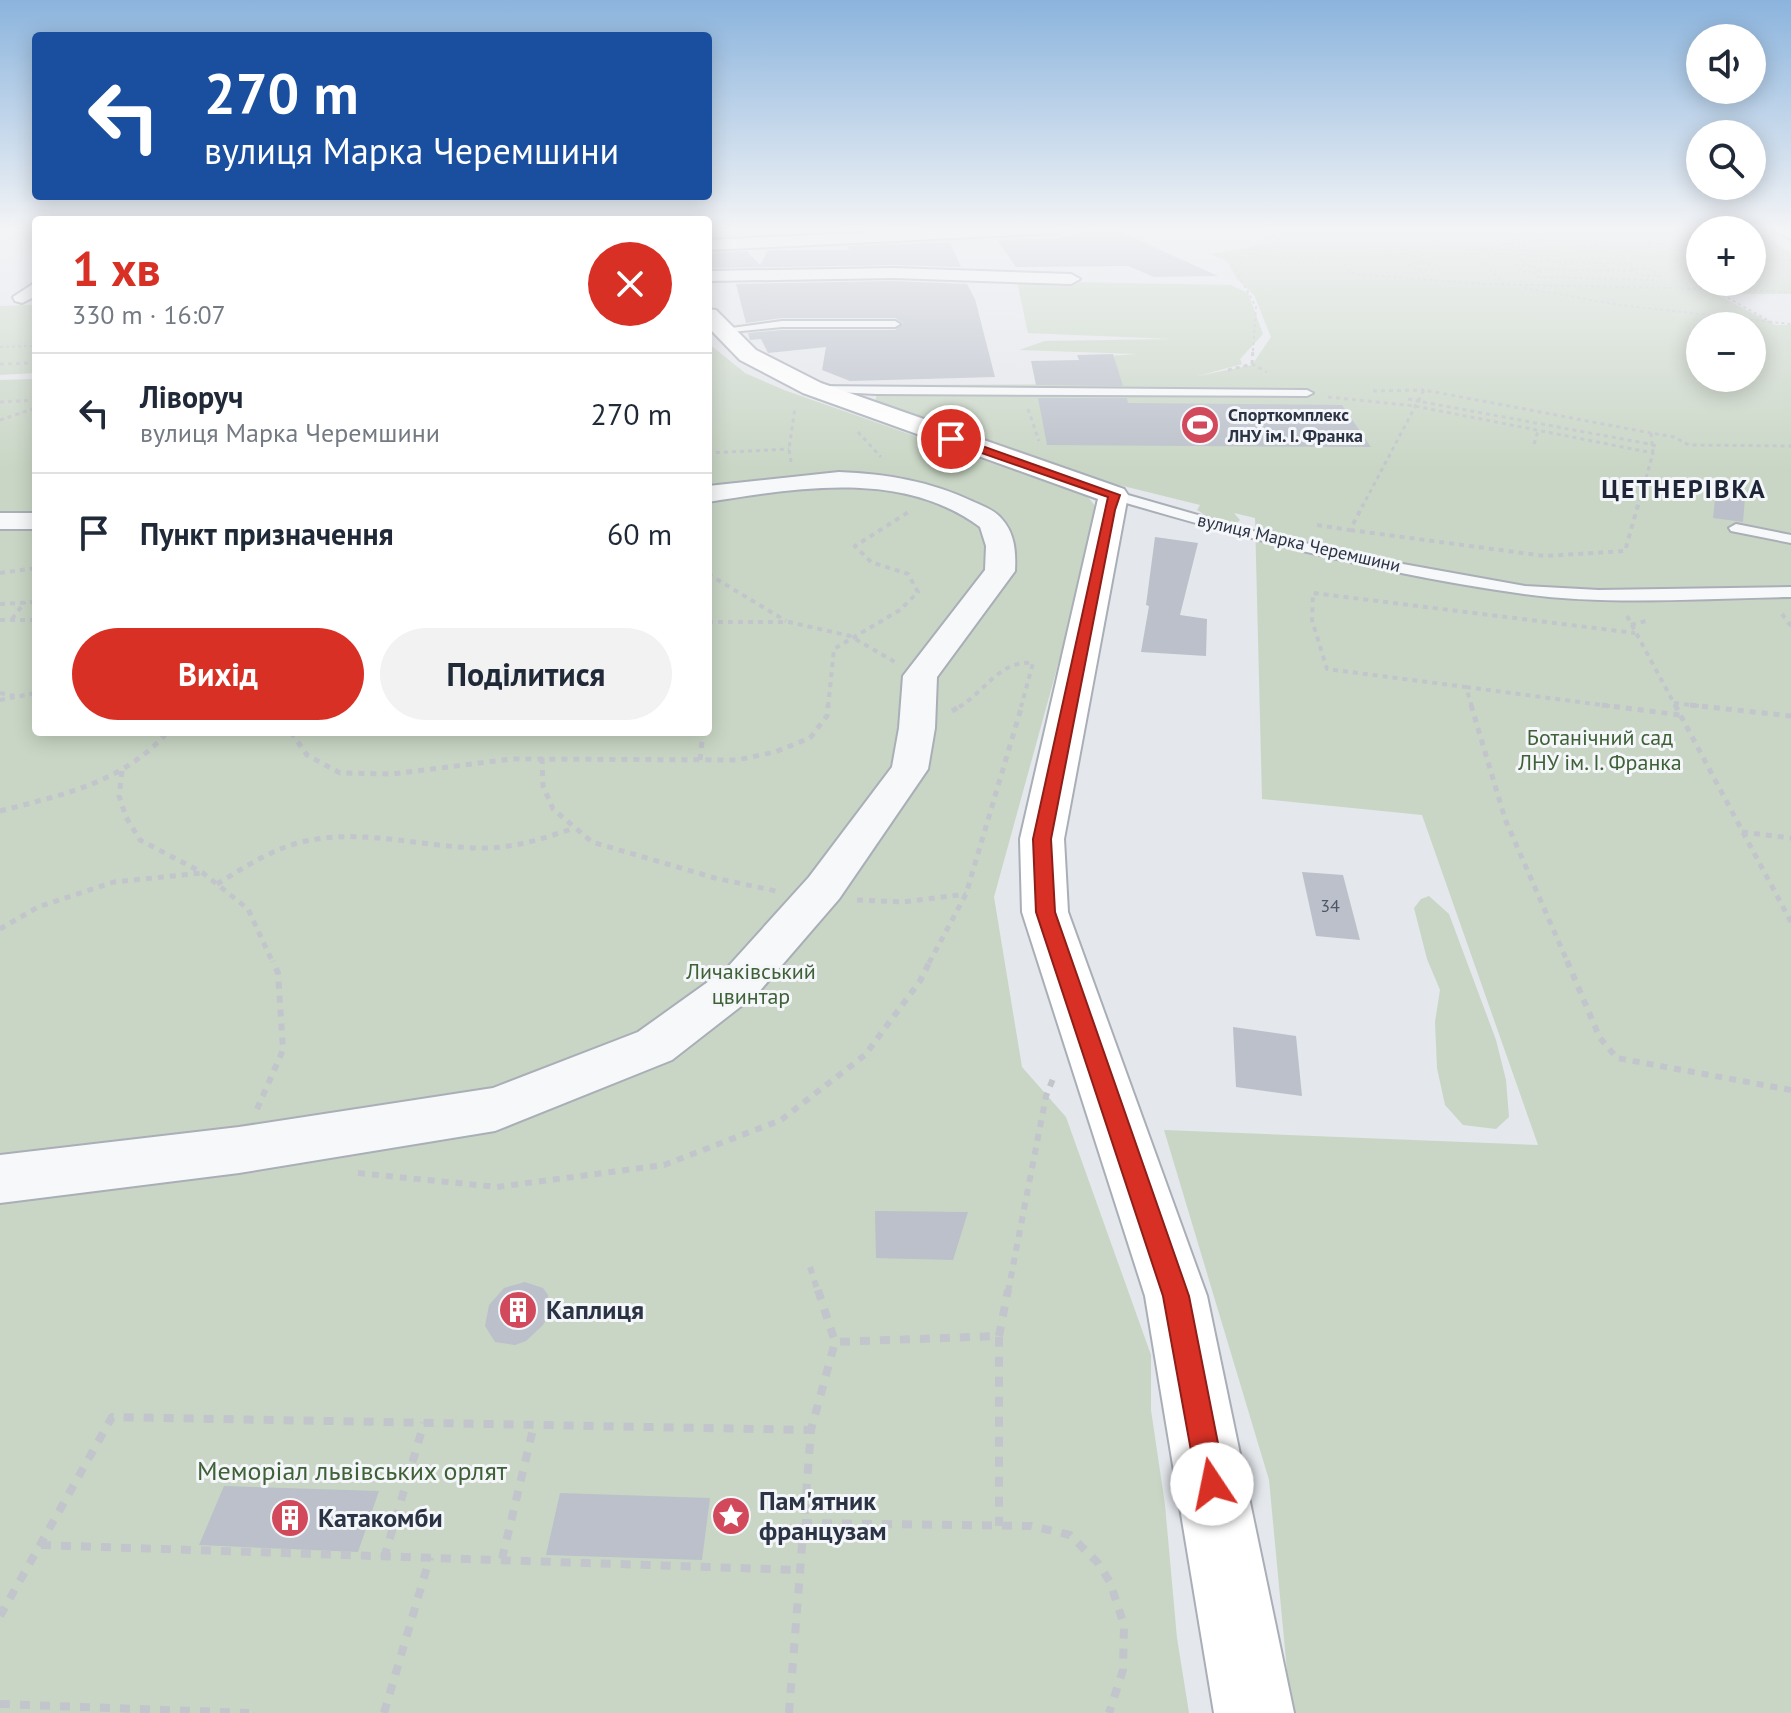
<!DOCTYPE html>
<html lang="uk">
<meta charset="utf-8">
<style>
:root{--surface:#fff;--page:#f2f2f3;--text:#1f2937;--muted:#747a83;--line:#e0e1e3;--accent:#d93025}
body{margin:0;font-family:"PT Sans",sans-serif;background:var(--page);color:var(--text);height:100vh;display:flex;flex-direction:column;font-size:30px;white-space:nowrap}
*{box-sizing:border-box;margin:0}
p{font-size:26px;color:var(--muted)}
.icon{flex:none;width:44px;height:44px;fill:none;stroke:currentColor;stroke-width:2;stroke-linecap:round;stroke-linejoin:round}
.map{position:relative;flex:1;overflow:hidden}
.sheet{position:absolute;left:32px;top:216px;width:680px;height:520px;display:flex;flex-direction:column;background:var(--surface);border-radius:8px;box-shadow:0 4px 20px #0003}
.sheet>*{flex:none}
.guide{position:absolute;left:32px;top:32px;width:680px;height:168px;border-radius:8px;box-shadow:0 4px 20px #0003;background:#1a4fa0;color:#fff;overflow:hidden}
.buttons{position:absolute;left:1686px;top:24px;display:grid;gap:16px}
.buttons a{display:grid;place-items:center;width:80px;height:80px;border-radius:50%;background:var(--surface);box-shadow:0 4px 20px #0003;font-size:40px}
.pin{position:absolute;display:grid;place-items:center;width:68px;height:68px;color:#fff;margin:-34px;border:4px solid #fff;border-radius:50%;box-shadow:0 2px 8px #0007}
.me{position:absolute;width:88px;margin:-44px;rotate:349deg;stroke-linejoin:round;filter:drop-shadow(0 0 6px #0008)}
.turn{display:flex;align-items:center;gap:28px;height:168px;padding:0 40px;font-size:36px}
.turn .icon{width:104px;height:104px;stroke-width:2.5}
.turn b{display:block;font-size:56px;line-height:68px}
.round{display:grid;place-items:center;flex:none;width:84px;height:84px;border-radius:42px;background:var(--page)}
.headline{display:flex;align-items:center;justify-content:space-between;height:136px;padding:0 40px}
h1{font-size:48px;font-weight:600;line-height:60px;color:var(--accent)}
.cta{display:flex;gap:16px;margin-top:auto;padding:16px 40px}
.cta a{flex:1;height:92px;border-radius:48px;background:var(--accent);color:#fff;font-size:32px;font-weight:600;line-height:92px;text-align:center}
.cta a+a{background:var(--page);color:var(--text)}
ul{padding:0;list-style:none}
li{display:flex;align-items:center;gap:24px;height:120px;padding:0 40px;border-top:2px solid var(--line)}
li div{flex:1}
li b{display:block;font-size:30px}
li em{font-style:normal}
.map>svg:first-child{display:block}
</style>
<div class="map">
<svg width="1791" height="1713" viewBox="0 0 1791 1713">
<rect width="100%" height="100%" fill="#e4e7ec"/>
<path fill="#c9d6c5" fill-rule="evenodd" d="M1253 228H1755L1791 253V294H1716L1775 325H1791V1713H1291L1269 1480 1164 1130 1538 1145 1422 815 1262 799 1255 518 1234 513 1240 520 1236 524H1220L1197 510 1200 505 1107 482 875 402 879 385 1117 384 1108 356 1137 354 1019 350 1045 341 1172 339 1028 333 1017 281 1231 285 1248 293 1263 334 1240 359 1242 364 1198 376 1252 365 1271 337 1254 295 1237 279 1227 261 1210 254 1271 243 1284 235 1283 232ZM1700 230H1752V282H1700ZM1700 326H1752V378H1700Z
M36 305V373L0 375V306Z
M708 343 745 373 784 390 1088 497 1100 512 994 897 1022 1067 1066 1117 1151 1355V1410L1165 1505 1177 1638 1189 1713H0V380L36 379V732H708Z
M1429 896 1449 914 1496 1040 1506 1080 1509 1117 1496 1129 1463 1125 1445 1105 1437 1068 1435 1022 1440 990 1427 959 1414 908 1421 899Z"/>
<path fill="#bbc0ca" d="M1112 228 1218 276 1154 277 1128 266 1016 267 997 240 1060 238Z
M950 242 961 267 894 265 708 268V253L747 251 760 265 768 250H849L848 246Z
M894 281 967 284 975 299 995 377 850 381 822 370 826 347 768 353 761 339 750 340 748 333 782 330H895L903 323 895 318H782L746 323 736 284Z
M1113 354 1123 386 1036 385 1031 361 1079 360 1077 355Z
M1038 398H1127L1128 403 1342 405 1371 447 1047 445Z
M1716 491 1745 497 1743 522 1713 518Z
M1155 537 1198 543 1180 615 1207 619 1206 656 1141 652 1149 606 1146 605Z
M1302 872 1343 875 1360 940 1316 936Z
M1233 1027 1296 1036 1302 1096 1236 1087Z
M875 1211 968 1212 953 1260 876 1258Z
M525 1282 543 1288 548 1295V1316L543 1325 526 1341 515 1345 495 1342 485 1326 489 1305 504 1288Z
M224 1486 379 1491 358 1552 199 1545Z
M560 1493 710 1498 702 1560 546 1555Z"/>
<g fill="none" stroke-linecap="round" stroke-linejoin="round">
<g stroke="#a9aeb7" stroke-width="4">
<path id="lane" d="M782 321H895L900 324 895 327H782L722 333 717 330Z
M812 386 1307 390 1313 393 1307 396 876 394 816 391 812 390Z
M1114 491 1257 532 1375 559 1525 586 1599 590 1791 587V597C1703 598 1611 606 1524 594 1383 575 1245 538 1109 498L1107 495Z
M1736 524 1791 535V543L1731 531 1729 528Z"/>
</g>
<g stroke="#a9aeb7" stroke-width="4">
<path id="street" d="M961 228H1067L1059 233 708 250V240Z
M894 268 1071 274 1080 279 1071 284 894 278 708 281V271Z
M36 282V296L22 303 15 301 13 297Z
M839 472C887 474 930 481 974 502 983 506 994 510 1001 518 1015 533 1016 552 1015 571L937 677 935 728 928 769 839 899 758 993 672 1060 495 1131 239 1173 0 1203V1155L239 1127 493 1088 638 1032 726 969 809 877 892 767 899 728 903 676 985 570 986 546 980 527C902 469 797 488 708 502V486Z
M0 513H36V529H0Z"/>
</g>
<g stroke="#a9aeb7" stroke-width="4">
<path id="secondary" d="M1770 228H1791V239Z
M708 309 716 310 756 350 821 383 1124 489 1128 495 1064 839 1068 912 1207 1296 1294 1713H1214L1145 1296 1022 912 1020 839 1098 499 803 393 740 360 708 327Z"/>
</g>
<path stroke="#c2c5cb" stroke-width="2" stroke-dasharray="3 3" stroke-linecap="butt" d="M1446 228 1506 285
M1484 228 1501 233
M1628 228 1652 244
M1652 228 1700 234
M1738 230 1746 228
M1580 232 1600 233 1607 238 1583 234Z
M1499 239 1608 242
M1572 241 1584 246 1610 247
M1650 243 1673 245
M1505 244 1530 242
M1752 244 1767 247
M1678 248 1700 240
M1259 249 1258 255 1339 259
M1479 249 1665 254
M1410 253 1339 259 1354 274 1484 284 1712 289 1703 282
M1693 253 1696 257 1675 258 1656 247 1700 254
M1516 255 1542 256 1553 261
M1752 255 1783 256
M1752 259 1791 260
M1421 261 1410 253 1436 243 1434 228
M1522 261 1633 264
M1675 261 1700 280
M1422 262 1439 268 1420 270 1409 265Z
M1681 263 1700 264
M1516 265 1533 266 1541 272H1524Z
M1527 265 1492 235 1583 234
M1630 268 1650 269 1660 276 1639 275Z
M1539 269 1634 271
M1610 271 1594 259 1625 258
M1533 273 1538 277 1658 280
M1648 275 1653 279
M1524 288 1619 305 1771 322
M1712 289 1771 322 1791 324
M1712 289 1791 292
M0 347 36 346
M1253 351 1256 307 1233 264 1249 250 1288 237 1291 232 1284 228"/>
<path stroke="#c2c5cb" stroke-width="3" stroke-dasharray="4 4" stroke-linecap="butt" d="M0 364 36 363
M1252 364 1253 349
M1228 370 1252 364 1267 372
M1373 391 1424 390
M1328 397 1415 406 1653 453 1638 507
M0 402 36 400
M1423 402 1644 443
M1028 409 1039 441
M0 420 36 408
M858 432 881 457
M1534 444 1538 431
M708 453 789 449
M1653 453 1651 433 1674 437 1689 445 1791 446
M791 462 789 449 795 408
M1362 507 1424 390 1651 433"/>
<path stroke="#c2c5cb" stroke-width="4" stroke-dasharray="5 5" stroke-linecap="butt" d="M1317 525 1350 530 1363 505
M1350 530 1545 556 1625 551 1638 505
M0 573 36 568
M708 574 786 621
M0 604 36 602
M1782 614 1791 626
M1627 616 1676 707
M12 619 25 602
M0 620H36
M708 622H789L850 636 895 662
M1631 625 1649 620
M1466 687 1617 707
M0 693 15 696
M0 700 36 693
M1674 703 1708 707
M828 707 834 649 900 610 918 592 908 574 871 562 855 546 910 511
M959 707C986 691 999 660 1033 663L1021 707
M1472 707 1466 687 1327 669 1312 620 1313 593 1635 633"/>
<path stroke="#c2c5cb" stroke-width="5" stroke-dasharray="6 6" stroke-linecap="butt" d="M1471 705 1505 819 1568 963
M1602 705 1680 715
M1675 705 1791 922
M1690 705 1791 716
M952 711 962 705
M291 732 307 755 340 773 393 774 511 759 737 760 775 752 810 738 827 716 828 705
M542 758 543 786 553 809 592 842 715 878 776 891
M700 760 703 732
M122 771 119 796 126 817 140 840 203 873 248 909 273 963
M0 811C61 795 119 784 164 736V732
M1742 832 1791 838
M217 884C245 867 273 848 306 841 365 828 424 848 484 848 515 848 545 838 574 828
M857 900 903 902 966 894
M0 929 38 907 114 882 202 873
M929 963 966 894 1022 705"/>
<path stroke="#c2c5cb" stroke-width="6" stroke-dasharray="7 7" stroke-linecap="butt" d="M1567 961 1600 1038 1617 1058 1791 1090
M257 1109 283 1050 278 973 273 961
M358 1173 497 1187 664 1165 781 1120 865 1055 920 981 930 961
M810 1267 818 1292
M1008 1292 1046 1096 1055 1074"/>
<path stroke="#c2c5cb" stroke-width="8" stroke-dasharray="10 10" stroke-linecap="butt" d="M818 1290 835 1342
M999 1336 1008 1290
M802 1523 1031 1526 1070 1535 1098 1563 1110 1582 1124 1625 1123 1670 1109 1713
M41 1545 799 1570
M384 1558 424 1423
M502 1559 534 1425
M0 1616 112 1417 811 1430
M0 1704 249 1713
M384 1713 430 1557
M789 1713 811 1430 835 1342 999 1336V1526"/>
<use href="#lane" fill="#f7f8fa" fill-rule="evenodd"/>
<use href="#street" fill="#f7f8fa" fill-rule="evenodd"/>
<use href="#secondary" fill="#fff" fill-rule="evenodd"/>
<path stroke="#c2c5cb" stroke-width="3" stroke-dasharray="4 4" stroke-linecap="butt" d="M1408 399 1423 402
M1644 443 1657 446"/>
</g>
<linearGradient id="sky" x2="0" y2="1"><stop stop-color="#8bb4dd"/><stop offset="0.49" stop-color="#f3f4f6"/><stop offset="1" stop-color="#f3f4f6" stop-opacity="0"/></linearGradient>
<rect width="1791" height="468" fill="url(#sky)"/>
<path fill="#d93025" stroke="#8d1f18" stroke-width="2" d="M951 435 1120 495 1115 510 1051 839 1055 912 1189 1296 1226 1484 1222 1494 1212 1498 1202 1494 1197 1484 1163 1296 1036 912 1033 839 1108 497 947 441 945 439Z"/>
<defs>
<g id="stadium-disc" transform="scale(2)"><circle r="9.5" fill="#d1495b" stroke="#f4f6f9"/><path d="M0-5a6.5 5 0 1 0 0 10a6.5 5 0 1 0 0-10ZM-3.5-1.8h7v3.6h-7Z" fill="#fff"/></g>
<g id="building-disc" transform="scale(2)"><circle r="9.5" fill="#d1495b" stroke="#f4f6f9"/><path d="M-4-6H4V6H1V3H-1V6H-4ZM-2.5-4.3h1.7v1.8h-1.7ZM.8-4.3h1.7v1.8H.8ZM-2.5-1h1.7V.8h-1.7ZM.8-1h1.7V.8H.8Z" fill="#fff"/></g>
<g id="sight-disc" transform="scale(2)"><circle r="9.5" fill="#d1495b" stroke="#f4f6f9"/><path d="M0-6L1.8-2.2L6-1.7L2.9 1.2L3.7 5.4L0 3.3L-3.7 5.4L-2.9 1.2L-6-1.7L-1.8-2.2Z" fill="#fff"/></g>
</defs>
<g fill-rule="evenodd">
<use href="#stadium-disc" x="1200" y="425"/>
<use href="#building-disc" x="518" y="1310"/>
<use href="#sight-disc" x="731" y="1516"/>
<use href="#building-disc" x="290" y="1518"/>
</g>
<g text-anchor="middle" stroke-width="6" stroke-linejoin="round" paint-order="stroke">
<g font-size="18" font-weight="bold" fill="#2b3445" stroke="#f4f6f9" text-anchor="start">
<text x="1228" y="421">Спорткомплекс<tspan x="1228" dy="21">ЛНУ ім. І. Франка</tspan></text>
</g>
<g font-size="18" fill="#2b3445" stroke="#f4f6f9">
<text transform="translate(1299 543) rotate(13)" y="6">вулиця Марка Черемшини</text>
</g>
<g font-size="18" fill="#4f5766">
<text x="1330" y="912">34</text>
</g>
<g font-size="22" fill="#3f6138" stroke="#f4f6f9">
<text x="1600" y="745">Ботанічний сад<tspan x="1600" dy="25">ЛНУ ім. І. Франка</tspan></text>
<text x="751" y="979">Личаківський<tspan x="751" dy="25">цвинтар</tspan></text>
</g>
<g font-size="26" font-weight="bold" letter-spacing="2" fill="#1d2536" stroke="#f4f6f9">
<text x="1684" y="498">ЦЕТНЕРІВКА</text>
</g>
<g font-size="26" font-weight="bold" fill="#2b3445" stroke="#f4f6f9" text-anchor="start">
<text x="546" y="1319">Каплиця</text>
<text x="759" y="1510">Пам'ятник<tspan x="759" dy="30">французам</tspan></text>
<text x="318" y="1527">Катакомби</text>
</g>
<g font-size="26" fill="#3f6138" stroke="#f4f6f9">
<text x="352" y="1480">Меморіал львівських орлят</text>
</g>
</g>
</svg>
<div class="buttons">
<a><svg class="icon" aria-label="sound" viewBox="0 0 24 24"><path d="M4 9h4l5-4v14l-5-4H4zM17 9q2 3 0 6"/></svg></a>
<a><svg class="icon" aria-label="search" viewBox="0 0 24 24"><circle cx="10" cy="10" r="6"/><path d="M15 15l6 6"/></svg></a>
<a>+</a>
<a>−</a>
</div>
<div class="pin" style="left:951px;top:439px;background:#d93025"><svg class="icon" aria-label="arrive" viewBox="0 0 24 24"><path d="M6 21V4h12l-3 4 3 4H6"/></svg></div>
<svg class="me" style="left:1212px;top:1484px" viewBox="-20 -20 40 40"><circle r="19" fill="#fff"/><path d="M0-13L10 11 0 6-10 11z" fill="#d93025"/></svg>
<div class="guide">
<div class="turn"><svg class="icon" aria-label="left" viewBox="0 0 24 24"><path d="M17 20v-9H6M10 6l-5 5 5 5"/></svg><div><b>270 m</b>вулиця Марка Черемшини</div></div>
</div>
<section class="sheet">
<div class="headline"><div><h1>1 хв</h1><p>330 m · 16:07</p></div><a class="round" style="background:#d93025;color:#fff"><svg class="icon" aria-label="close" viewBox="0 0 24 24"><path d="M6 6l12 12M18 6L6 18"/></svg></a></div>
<ul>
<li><svg class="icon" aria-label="left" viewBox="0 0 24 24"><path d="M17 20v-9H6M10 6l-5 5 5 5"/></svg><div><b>Ліворуч</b><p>вулиця Марка Черемшини</p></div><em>270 m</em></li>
<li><svg class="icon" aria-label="arrive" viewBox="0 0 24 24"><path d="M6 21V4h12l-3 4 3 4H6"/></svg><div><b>Пункт призначення</b></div><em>60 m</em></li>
</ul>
<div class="cta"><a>Вихід</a><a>Поділитися</a></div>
</section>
</div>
